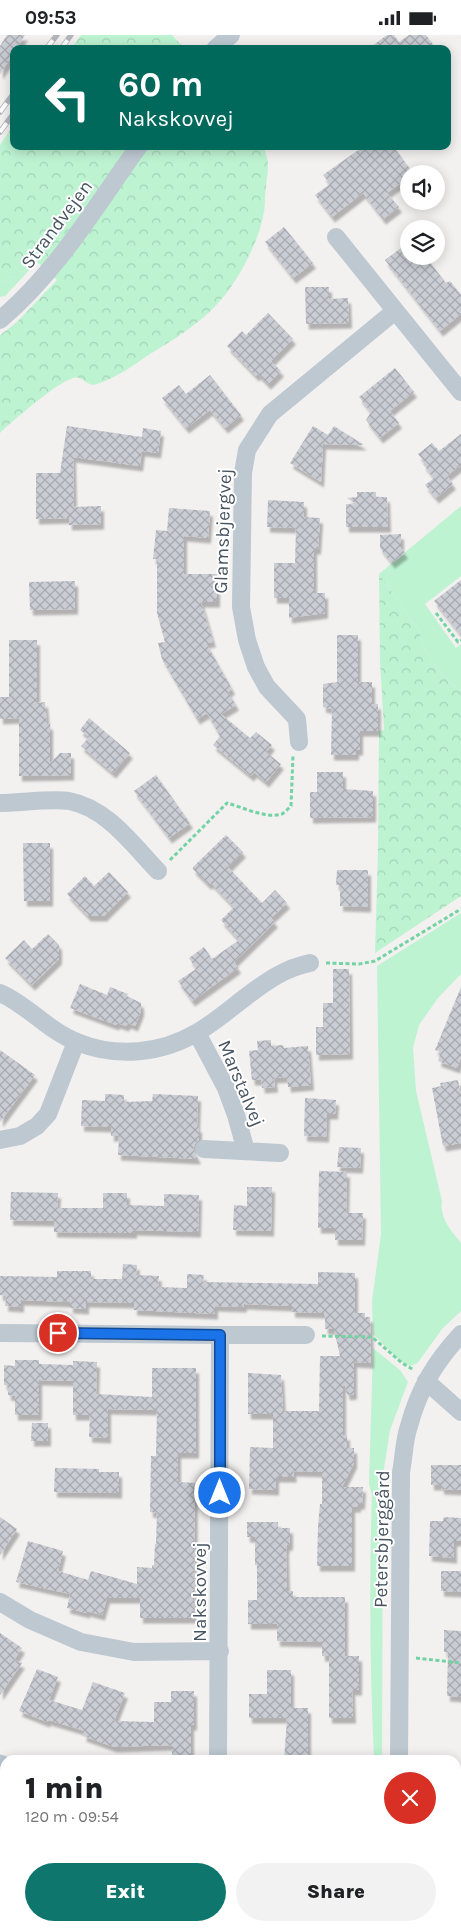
<!DOCTYPE html>
<meta charset="utf-8">
<style>
:root{--surface:#fff;--page:#f2f2f2;--text:#202124;--muted:#757577;--accent:#0f766e}
body{margin:0;font-family:Karla,sans-serif;background:var(--page);color:var(--text);height:100vh;display:flex;flex-direction:column;font-size:19px;white-space:nowrap}
*{box-sizing:border-box;margin:0}
p{font-size:16px;color:var(--muted)}
.icon{flex:none;width:28px;height:28px;fill:none;stroke:currentColor;stroke-width:2;stroke-linecap:round;stroke-linejoin:round}
.map{position:relative;flex:1;overflow:hidden}
.details{position:absolute;left:0px;top:1720px;width:461px;height:176px;display:flex;flex-direction:column;background:var(--surface);border-radius:15px 15px 0 0;box-shadow:0 2px 12px #0003}
.details>*{flex:none}
.hud{position:absolute;left:10px;top:10px;width:441px;height:105px;border-radius:10px;box-shadow:0 2px 12px #0003;background:#00695c;color:#fff;overflow:hidden}
.controls{position:absolute;left:400px;top:130px;display:grid;gap:10px}
.controls a{display:grid;place-items:center;width:45px;height:45px;border-radius:50%;background:var(--surface);box-shadow:0 2px 12px #0003;font-size:25px}
.pin{position:absolute;display:grid;place-items:center;width:42px;height:42px;color:#fff;margin:-21px;border:2px solid #fff;border-radius:50%;box-shadow:0 1px 5px #0007}
.me{position:absolute;width:55px;margin:-28px;rotate:0deg;stroke-linejoin:round;filter:drop-shadow(0 0 4px #0008)}
.turn{display:flex;align-items:center;gap:18px;height:105px;padding:0 25px;font-size:22px}
.turn .icon{width:65px;height:65px;stroke-width:2.5}
.turn b{display:block;font-size:35px;line-height:42px}
.round{display:grid;place-items:center;flex:none;width:52px;height:52px;border-radius:26px;background:var(--page)}
.headline{display:flex;align-items:center;justify-content:space-between;height:85px;padding:0 25px}
h1{font-size:30px;font-weight:800;line-height:38px}
.primary-button{display:flex;gap:10px;margin-top:auto;padding:10px 25px}
.primary-button a{flex:1;height:58px;border-radius:30px;background:var(--accent);color:#fff;font-size:20px;font-weight:800;line-height:58px;text-align:center}
.primary-button a+a{background:var(--page);color:var(--text)}
.status{display:flex;justify-content:space-between;align-items:center;height:35px;padding:0 25px;background:var(--surface);direction:ltr}
.status svg{height:14px;fill:currentColor}
.map>svg:first-child{display:block}
</style>
<div class="status"><b>09:53</b><svg viewBox="0 0 49 12"><path d="M0 12V9h3v3zM5 12V6h3v6zM10 12V3h3v9zM15 12V0h3v12zM26 1h20v11H26zM47 4h2v5h-2z"/></svg></div>
<div class="map">
<svg width="461" height="1896" viewBox="0 0 461 1896">
<defs>
<pattern id="forest-crowns" width="20" height="18" patternUnits="userSpaceOnUse" patternTransform="scale(1.25)"><rect width="20" height="18" fill="#bdf3d1"/><path d="M2 6a3 3 0 1 1 6 0M12 15a3 3 0 1 1 6 0" fill="none" stroke="#a4d2b6"/></pattern>
<pattern id="building-cross-hatch" width="8" height="8" patternUnits="userSpaceOnUse" patternTransform="scale(1.25)"><rect width="8" height="8" fill="#cacdd3"/><path d="M0 0l8 8M0 8l8-8" fill="none" stroke="#a6a9af"/></pattern>
<filter id="shadow"><feDropShadow dx="3" dy="5.5" stdDeviation="1" flood-color="#0004"/></filter>
</defs>
<rect width="100%" height="100%" fill="#f3f0f0"/>
<path fill="#bdf3d1" d="M37 227 5 261 0 262V247L22 238Z
M461 471V541L425 569 456 613 461 609V655L450 648 436 633 423 611 419 595 379 539Z
M461 878V939L438 963 419 990 413 1013 416 1056 442 1166C439 1182 451 1196 461 1208V1276L442 1294 419 1326 416 1329 410 1331 398 1324 373 1299 372 1266 381 1199 377 931Z
M373 1313 400 1335 408 1347 390 1395 383 1440 382 1725H374C370 1637 369 1548 372 1460L369 1449Z
M0 1756 5 1759V1841L0 1843Z
M374 1891H427L431 1896H389Z"/>
<path fill="url(#forest-crowns)" d="M81 0H172L185 14H71Z
M14 89V111H264C265 117 268 124 268 130 268 141 265 153 265 164 265 182 258 202 250 219 225 271 198 290 150 319 134 330 116 343 97 349 87 353 83 340 73 343 58 347 12 386 0 398V300L16 288 57 245 37 227 22 238 0 247V110Z
M379 539 419 595 423 611 436 633 450 648 461 655V861L375 918 378 817 379 696 384 695 380 626Z
M0 1749 5 1752V1806L0 1805Z"/>
<path fill="url(#building-cross-hatch)" filter="url(#shadow)" d="M7 0H25L16 14H14V18L0 39V11Z
M387 0H394L399 7 409 0H426L436 14H368Z
M364 111H393L413 138 409 139V142L387 158 399 172 383 184 363 158 332 182 315 160 330 149 323 140Z
M284 192 313 228 293 243 265 207Z
M409 207V221H425L446 248 450 246 461 260V279L440 296 385 225Z
M305 252H329V264L348 263 349 288 306 289Z
M268 278 293 304 271 326 281 336 268 349 258 339 256 341 227 311 242 296 246 300Z
M395 333 414 357 390 376 399 388 380 403 366 385 371 377 359 362Z
M210 340 241 380 225 393 210 375 186 393 162 363 179 350 186 359Z
M67 391 142 402 143 393 161 396 158 418 142 416 140 431 73 422 74 472 101 471V489L69 490V483L36 484V438H60Z
M313 391 328 400 334 391 364 410 323 409 321 447 290 428Z
M461 399V430L447 441 453 449 436 463 425 450 434 443 423 429 425 427 418 419 432 408 439 416Z
M357 457H376V462H387L388 492H346V469L358 470 347 463 357 462Z
M268 465 304 467V482L320 483 318 514H314V558H325V578L289 583V563H274V528H295L296 493 267 492Z
M169 473 210 476 208 503 184 501V539H217V567H201L213 607 206 608 232 654 228 657 236 670 221 679 250 703 256 697 272 710 266 717 281 729 266 747 254 737 251 741 213 710 220 701 207 678 197 684 162 624 158 608 165 607 157 578V524H153L156 495 167 496Z
M401 499V513L405 518 392 528 380 513V500Z
M461 545V600L434 566Z
M75 546V574L30 575 29 547Z
M337 600H358V647H372V669H378V696H360V715H356V720H331L332 674 323 672V649L337 647Z
M9 605H37V668L45 667 47 690 50 689V728L60 718H71V740L19 741V683L0 684V662H9Z
M89 683 130 718 113 738 81 711 89 702 80 695Z
M317 737H343V754L373 756V782L310 783V757H317Z
M156 740 190 788 169 803 134 756Z
M226 800 243 817 228 832 262 868 275 855 287 868 271 883 275 887 234 927 238 933 192 966 178 946 196 934 189 923 204 912 212 924 239 905 221 885 234 872 211 848 208 849 193 834V832Z
M23 808H50V866H24Z
M337 835H368V872L340 871V850H336Z
M109 837 128 857 104 881H88L67 859 85 841 94 851Z
M48 899 59 910V924L32 950 5 923 24 905 32 914Z
M333 934H349L350 1019 316 1020V992H323V968H333Z
M80 949 107 960 110 952 128 959 127 961 141 968V976L135 991 128 988 126 991 117 988 116 990 70 973Z
M461 952V1022L457 1033 438 1026 441 1017 435 1015Z
M271 1005V1011L283 1010 284 1013 308 1011 311 1050 288 1052 287 1042 274 1043 275 1052 262 1053 261 1045H252L249 1016 258 1015 257 1006Z
M0 1015 35 1040 0 1087Z
M458 1045 461 1061V1108L443 1111 432 1053 441 1051 440 1048Z
M105 1059 124 1060V1067L152 1066 153 1059 198 1061 197 1092H199V1105L195 1109 193 1114 198 1124 118 1120 119 1101H111V1092L81 1091 82 1065 105 1066Z
M305 1063 336 1065 335 1079H327L326 1102 304 1101Z
M339 1112 361 1113 360 1133 337 1132Z
M319 1136 347 1137 346 1178H363L362 1205H335V1193H318Z
M247 1152H272L271 1196 233 1195 234 1170 247 1171Z
M11 1157 58 1158 57 1173H103V1158H127V1170L164 1171V1159L199 1160 198 1197 134 1195V1198L54 1197V1186L10 1185Z
M123 1229 137 1230 136 1240 159 1241 158 1252 187 1253V1239L204 1240 203 1247 318 1249V1237L355 1238V1278H365V1282H370L371 1328 354 1327V1359L347 1360 345 1351H343V1400H347V1413H354V1428L342 1452H363L362 1469H358V1472H352V1531H317L318 1492 320 1469H322V1437L293 1436 294 1442H276V1455L249 1454 250 1412 273 1413V1379H248V1338L281 1340 283 1376H319L320 1321H340L334 1294H325V1281H324V1278L292 1277V1271L244 1269V1272L215 1271V1279L134 1275V1268L86 1267V1274L70 1273V1267L21 1265V1272L5 1271 6 1261 0 1260V1241L57 1242V1236H91V1244H122Z
M15 1325H39V1329L73 1330V1326L97 1327 96 1359 152 1362V1333H196V1418H178V1447L195 1448 194 1583H140V1563H107L102 1580 87 1576V1578L67 1573 70 1559 16 1547 28 1506 63 1516 58 1536 88 1545 91 1536 137 1549V1532L152 1533V1530H154L155 1509H156L157 1478 150 1477 151 1421H156L157 1375 108 1374V1403L89 1402 90 1380H73V1346L39 1345V1380H15V1361L8 1360V1350H4V1330L15 1331Z
M32 1388H48V1406H31Z
M431 1430H461V1455L441 1454V1450H431Z
M55 1433 99 1434V1437H119V1458L54 1457Z
M0 1482 17 1494 0 1520Z
M444 1482 461 1483V1506H454V1523L429 1521 430 1486H443Z
M247 1487H278V1493H290V1510H287L286 1515 287 1556H293V1562H345V1621H359V1655H352L353 1683H329V1621H322V1607L277 1606V1589H248V1565H257V1530H255V1502H247Z
M441 1536H461V1557L441 1556Z
M444 1595 461 1596V1662L447 1661 448 1617H444Z
M0 1598 22 1613 14 1625 22 1628 0 1660Z
M37 1634 58 1642 49 1665 82 1675 93 1647 125 1658 114 1686 154 1687V1667H171V1656H194V1690H191V1722L172 1723V1710L114 1712 83 1701 85 1696 48 1685 47 1687 19 1676Z
M267 1635H291V1673H308V1725H284L287 1683H249V1659H267Z"/>
<g fill="none" stroke-linecap="round" stroke-linejoin="round">
<path stroke="#72d3a3" stroke-width="3" stroke-dasharray="4 2.5" stroke-linecap="butt" d="M436 578 458 607 461 605
M170 825 227 768C242 772 266 784 282 779 285 777 288 774 291 771L293 721
M326 928 359 929 375 926 461 874
M322 1301 372 1302 402 1328 414 1335
M416 1623 461 1628"/>
<path stroke="#bdc8d1" stroke-width="18" d="M215 14 231 0
M336 202 461 357
M0 285C58 236 95 172 139 111
M299 707 297 684 267 652 256 632 247 605 241 572 243 438 247 415 270 379 395 276
M0 768C18 768 53 763 69 766 107 773 133 810 158 836
M0 958C28 970 48 996 77 1007 116 1023 161 1019 198 997 215 987 231 973 247 961 267 946 285 933 310 928
M197 998 226 1053 236 1080 246 1116
M0 1105 20 1101 37 1091 48 1079 76 1007
M204 1114 280 1118
M0 1298 220 1300 218 1725
M220 1300H306
M426 1346 461 1377
M0 1567 30 1585 81 1607 134 1617 220 1616
M399 1725 401 1437C404 1422 404 1405 409 1391 419 1354 435 1327 461 1299
M456 1884 461 1880"/>
<path stroke="#bdc8d1" stroke-width="21" d="M0 1730 5 1733
M302 1891 313 1896"/>
<g stroke="#b2b6bb" stroke-width="5.5">
<path id="rail" d="M46 14 57 0
M61 14 71 0
M0 77 14 58
M0 97 14 78"/>
</g>
<use href="#rail" stroke="#fff" stroke-width="4" stroke-dasharray="11" stroke-linecap="butt"/>
</g>
<g fill="none" stroke-linecap="round" stroke-linejoin="round">
<g stroke="#114b97" stroke-width="12">
<path id="route" d="M58 1298 220 1300V1458"/>
</g>
<use href="#route" stroke="#1a73e8" stroke-width="9"/>
</g>
<g text-anchor="middle" stroke-width="4" stroke-linejoin="round" paint-order="stroke">
<g font-size="19" fill="#475460" stroke="#fff">
<text transform="translate(56 189) rotate(-53)" y="7">Strandvejen</text>
<text transform="translate(222 496) rotate(-88)" y="7">Glamsbjergvej</text>
<text transform="translate(242 1048) rotate(67)" y="7">Marstalvej</text>
<text transform="translate(381 1504) rotate(-89)" y="7">Petersbjerggård</text>
<text transform="translate(199 1557) rotate(-90)" y="7">Nakskovvej</text>
</g>
</g>
</svg>
<div class="controls">
<a><svg class="icon" aria-label="sound" viewBox="0 0 24 24"><path d="M4 9h4l5-4v14l-5-4H4zM17 9q2 3 0 6"/></svg></a>
<a><svg class="icon" aria-label="layers" viewBox="0 0 24 24"><path d="M12 4l9 5-9 5-9-5zM3 14l9 5 9-5"/></svg></a>
</div>
<div class="pin" style="left:58px;top:1298px;background:#d93025"><svg class="icon" aria-label="arrive" viewBox="0 0 24 24"><path d="M6 21V4h12l-3 4 3 4H6"/></svg></div>
<svg class="me" style="left:220px;top:1458px" viewBox="-20 -20 40 40"><circle r="17" fill="#1a73e8" stroke="#fff" stroke-width="3"/><path d="M0-11L8 9 0 5-8 9z" fill="#fff"/></svg>
<div class="hud">
<div class="turn"><svg class="icon" aria-label="left" viewBox="0 0 24 24"><path d="M17 20v-9H6M10 6l-5 5 5 5"/></svg><div><b>60 m</b>Nakskovvej</div></div>
</div>
<section class="details">
<div class="headline"><div><h1>1 min</h1><p>120 m · 09:54</p></div><a class="round" style="background:#d93025;color:#fff"><svg class="icon" aria-label="close" viewBox="0 0 24 24"><path d="M6 6l12 12M18 6L6 18"/></svg></a></div>
<div class="primary-button"><a>Exit</a><a>Share</a></div>
</section>
</div>
